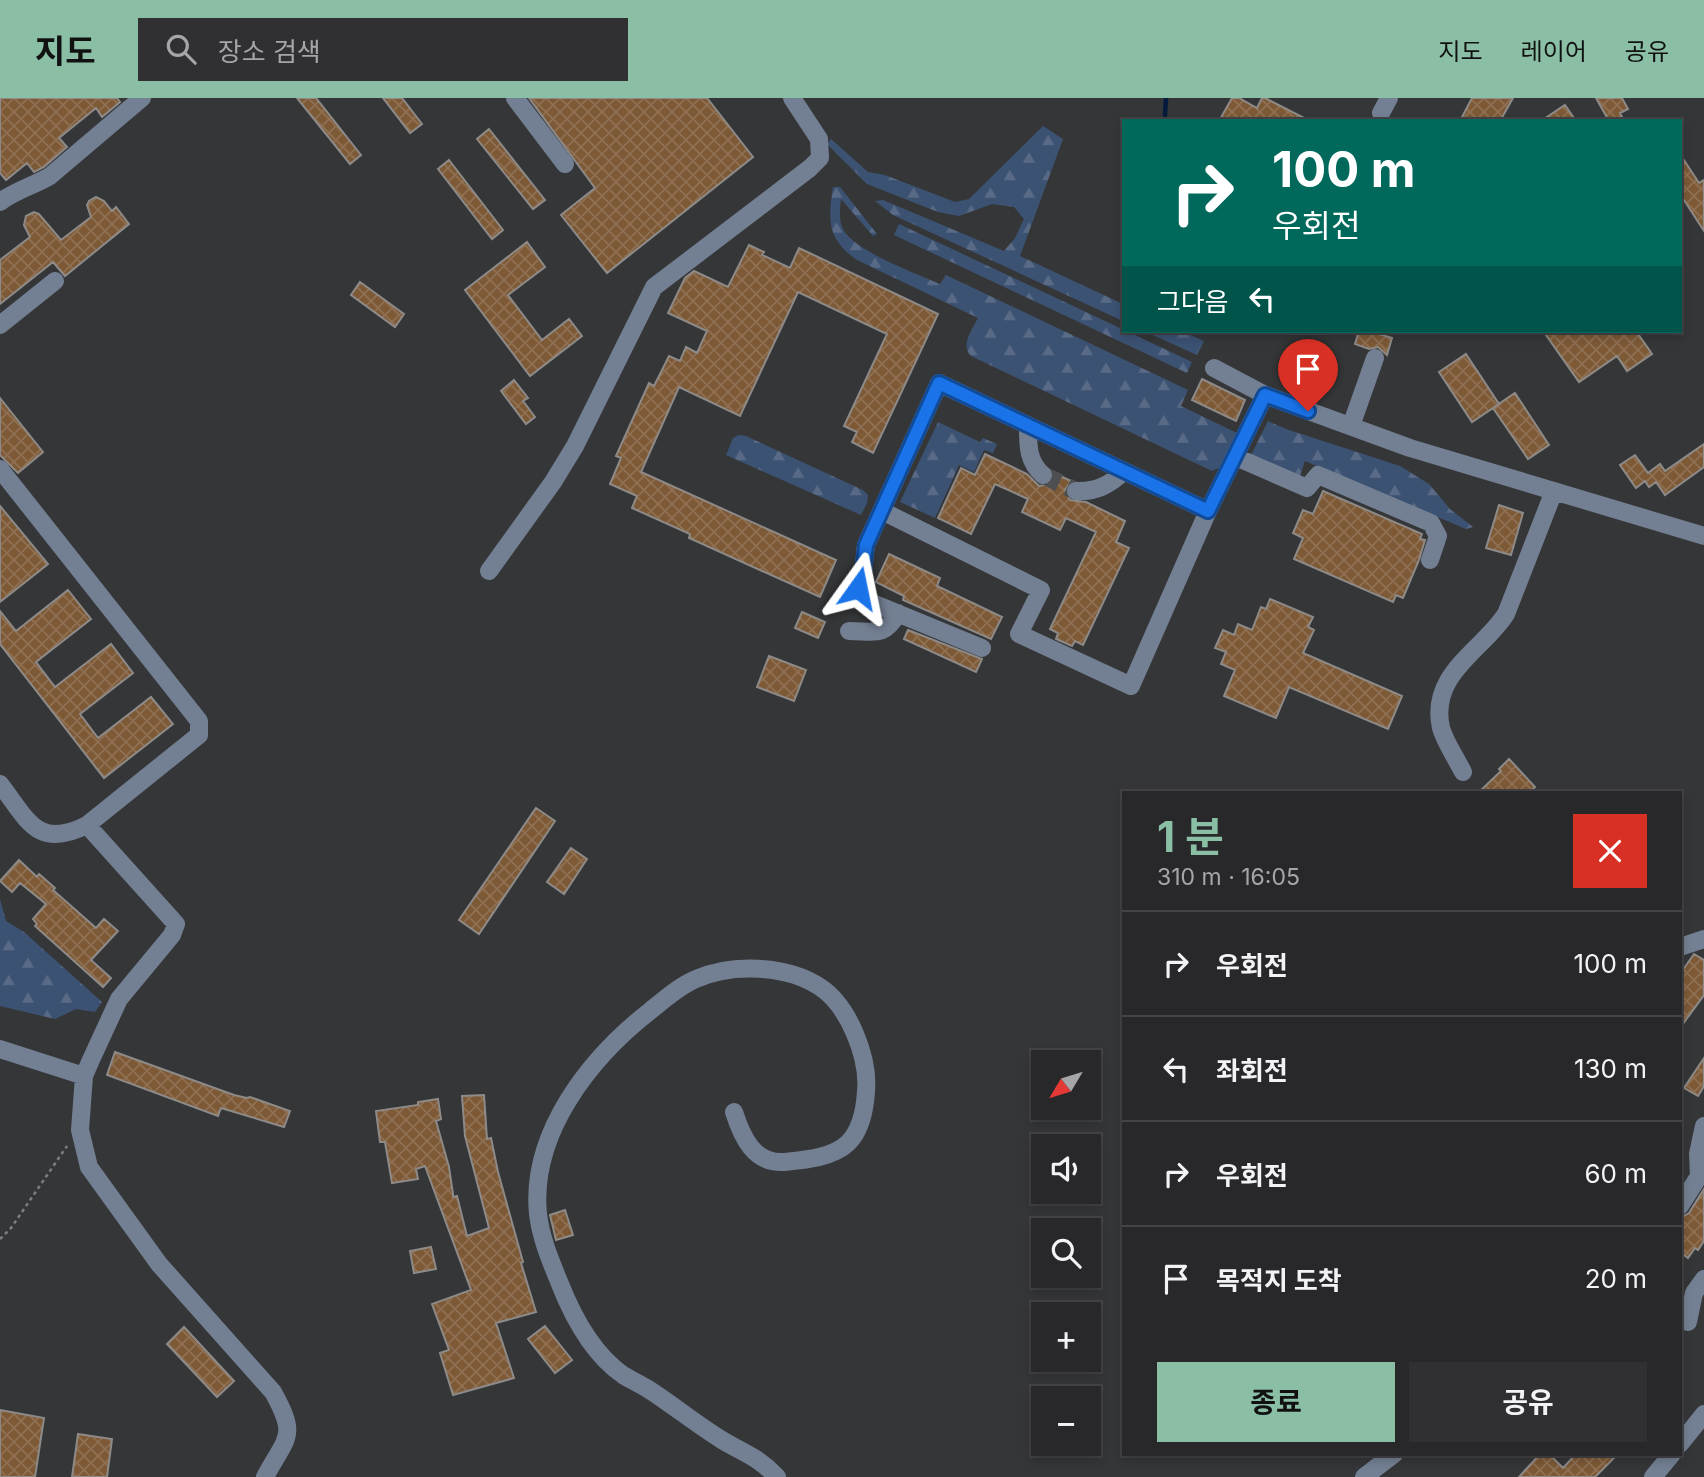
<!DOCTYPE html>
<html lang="ko">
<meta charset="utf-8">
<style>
:root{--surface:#28282a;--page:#303032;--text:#f1f3f6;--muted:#a5a6a8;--line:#444447;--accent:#8abfa5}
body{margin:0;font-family:Inter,"Noto Sans KR",sans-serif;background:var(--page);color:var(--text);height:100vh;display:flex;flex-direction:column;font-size:26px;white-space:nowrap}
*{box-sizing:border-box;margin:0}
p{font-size:23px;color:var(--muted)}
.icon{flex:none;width:38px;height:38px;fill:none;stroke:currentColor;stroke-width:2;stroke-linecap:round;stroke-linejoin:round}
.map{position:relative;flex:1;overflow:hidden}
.panel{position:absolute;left:1122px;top:693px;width:560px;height:665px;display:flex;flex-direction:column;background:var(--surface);border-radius:0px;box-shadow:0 4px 10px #0003,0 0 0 2px var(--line)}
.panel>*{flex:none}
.guide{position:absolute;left:1122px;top:21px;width:560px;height:214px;border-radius:0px;box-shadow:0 4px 10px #0003,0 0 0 2px var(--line);background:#00695c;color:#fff;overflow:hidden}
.needle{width:46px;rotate:232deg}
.controls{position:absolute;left:1031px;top:952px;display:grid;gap:14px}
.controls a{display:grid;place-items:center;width:70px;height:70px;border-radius:0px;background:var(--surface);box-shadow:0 4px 10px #0003,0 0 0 2px var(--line);font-size:35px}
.pin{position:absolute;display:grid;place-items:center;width:60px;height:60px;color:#fff;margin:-72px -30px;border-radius:50% 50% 50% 0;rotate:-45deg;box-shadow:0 0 7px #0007}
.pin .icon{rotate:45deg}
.me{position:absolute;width:77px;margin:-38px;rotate:12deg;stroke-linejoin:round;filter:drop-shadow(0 0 5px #0008)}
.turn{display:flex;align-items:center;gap:24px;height:147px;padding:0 35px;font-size:32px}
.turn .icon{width:91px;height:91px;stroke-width:2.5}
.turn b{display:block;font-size:49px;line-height:60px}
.then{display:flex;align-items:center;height:66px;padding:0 35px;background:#0003;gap:14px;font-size:26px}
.round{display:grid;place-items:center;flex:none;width:74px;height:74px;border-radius:0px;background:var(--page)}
.summary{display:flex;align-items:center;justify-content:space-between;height:119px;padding:0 35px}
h1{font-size:42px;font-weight:700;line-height:52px;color:var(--accent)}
.action{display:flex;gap:14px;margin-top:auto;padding:14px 35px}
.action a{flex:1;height:80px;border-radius:0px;background:var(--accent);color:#111;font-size:28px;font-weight:700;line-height:80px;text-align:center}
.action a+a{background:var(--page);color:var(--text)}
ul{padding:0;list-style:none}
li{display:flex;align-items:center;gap:21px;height:105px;padding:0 35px;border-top:2px solid var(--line)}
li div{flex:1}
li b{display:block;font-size:26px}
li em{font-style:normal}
header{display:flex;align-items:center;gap:42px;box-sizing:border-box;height:98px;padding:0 35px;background:var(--accent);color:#111}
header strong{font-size:33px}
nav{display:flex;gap:38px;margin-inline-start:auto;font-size:24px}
.search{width:490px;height:63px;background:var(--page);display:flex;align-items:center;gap:18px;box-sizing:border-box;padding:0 24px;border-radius:0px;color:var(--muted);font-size:26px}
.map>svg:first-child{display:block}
</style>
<header>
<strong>지도</strong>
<div class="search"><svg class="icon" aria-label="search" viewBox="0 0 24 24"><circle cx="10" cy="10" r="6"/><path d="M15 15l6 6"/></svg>장소 검색</div>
<nav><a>지도</a><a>레이어</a><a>공유</a></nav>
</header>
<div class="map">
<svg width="1704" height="1379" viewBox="0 0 1704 1379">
<defs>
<pattern id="forest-firs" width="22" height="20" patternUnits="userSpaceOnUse" patternTransform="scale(1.75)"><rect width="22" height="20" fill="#3c5273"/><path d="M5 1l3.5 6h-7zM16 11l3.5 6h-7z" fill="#586a86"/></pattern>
<pattern id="building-cross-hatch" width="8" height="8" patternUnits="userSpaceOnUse" patternTransform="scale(1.75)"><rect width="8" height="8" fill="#7d5936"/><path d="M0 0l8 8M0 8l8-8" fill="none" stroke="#8f7052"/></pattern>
</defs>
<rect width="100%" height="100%" fill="#353638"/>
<path fill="url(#forest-firs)" d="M1043 28 1063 41 1020 158 1123 206V223L893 117 875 103 883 102 1004 153 1015 140 1024 121 1014 109 992 106 959 118 938 114 867 86 827 46 831 41 868 74 885 77 955 104 969 101Z
M833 89H840L877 136 873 138 841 101C840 111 838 124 844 133 859 155 915 175 940 186L946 177 1188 292 1181 308 1237 335 1221 369 1212 373 971 258C960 247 972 232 978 220L857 162C827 141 828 123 833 89Z
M899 126 1192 264 1187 275 894 137Z
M1144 233H1181L1204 243 1197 257Z
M1268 323 1286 331 1400 368 1429 386 1450 411 1473 429 1466 431 1305 363 1300 378 1251 357Z
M938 324 980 344 983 340 997 346 993 355 984 352 974 374 959 367 935 420 900 404Z
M739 337 746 338 863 392 868 397 867 405 861 417 726 357 733 340Z
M0 801 6 823 24 834 102 904 95 914 76 911 55 921 0 908Z"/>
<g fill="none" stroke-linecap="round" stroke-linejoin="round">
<path stroke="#051b3c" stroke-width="4.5" d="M1165 17 1166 0"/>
</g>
<path fill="url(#building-cross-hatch)" stroke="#8d8a88" stroke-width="2" d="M0 0H117L120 4 102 19 96 10 59 40 67 49 44 69 34 74 27 65 6 82 0 75Z
M297 0H316L361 57 350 66Z
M383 0H402L422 26 410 35Z
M529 0H707L753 59 607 175 561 117 595 90Z
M1232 0H1239L1257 10 1262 0H1265L1310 23H1219Z
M1472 0H1513L1500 23H1460Z
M1596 0H1622L1628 11 1620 15 1624 23H1609Z
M1565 7 1576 23H1541Z
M489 31 545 102 533 111 477 41Z
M1680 56 1699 85 1704 82V133L1680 96Z
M449 62 503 132 492 141 438 71Z
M96 99 104 103 112 113 116 109 129 126 65 178 53 164 0 206V162L30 139 24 127 26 118 34 114 39 116 61 142 91 119 87 107 89 103Z
M527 144 545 169 508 197 542 242 569 221 582 238 530 278 465 192Z
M749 147 764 154 762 157 790 170 799 150 938 216 873 355 852 344 857 334 844 328 887 236 798 194 740 318 679 289 641 374 836 462 820 499 689 440 690 436 632 410 637 398 610 386 621 360 616 358 649 285 654 288 669 258 680 263 686 249 697 255 707 233 668 215 685 180 694 173 728 189Z
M360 184 404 216 395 229 351 197Z
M1359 233H1369L1392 240 1387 257 1378 249 1369 251 1355 246Z
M1552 233H1636L1652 256 1627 273 1617 258 1579 284 1546 237Z
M1466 256 1499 306 1472 324 1439 274Z
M1202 281 1245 302 1236 323 1192 302Z
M514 282 528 300 523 303 535 319 526 326 501 293Z
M1515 295 1549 347 1528 361 1493 310Z
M0 300 43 354 18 375 0 357Z
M1704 346V369L1665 397 1656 384 1649 389 1645 383 1636 390 1620 367 1635 357 1648 375 1660 366 1665 373Z
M985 356 1027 376 1039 388 1050 386 1054 375 1071 383 1065 392 1070 402 1086 404 1125 423 1116 444 1129 450 1083 547 1075 543 1072 548 1056 541 1058 535 1050 531 1096 434 1066 420 1060 432 1022 414 1028 401 995 386 971 436 938 420 961 370 975 377Z
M1323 393 1422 436 1420 441 1425 442 1419 462 1403 500 1396 497 1393 504 1294 461 1303 440 1293 435 1303 412 1313 416Z
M1499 407 1523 415 1511 457 1486 450Z
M0 408 48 466 0 504Z
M889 456 940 480 937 488 1002 519 991 541 903 502 904 498 876 484Z
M68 492 91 521 36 564 55 589 111 546 133 575 80 616 98 640 151 599 173 626 104 680 0 546V513L16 533Z
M1270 501 1313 519 1308 529 1314 532 1303 555 1402 598 1388 631 1289 589 1276 620 1224 598 1235 572 1221 566 1226 554 1215 550 1223 532 1234 537 1238 526 1252 532 1261 509 1266 511Z
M802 514 825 524 818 540 795 530Z
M908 532 982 561 976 574 904 541Z
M769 558 806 572 794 603 757 589Z
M1509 661 1535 689 1529 695H1478L1501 673 1499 671Z
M536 710 555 723 479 836 459 822Z
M571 750 587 761 564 796 547 784Z
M19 762 37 779 39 776 55 790 53 792 96 830 104 821 118 833 91 862 111 880 103 889 35 828 37 826 33 821 46 806 20 785 12 794 0 783Z
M1694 856 1704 862V897L1680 930V876Z
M115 954 234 997 247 1000 250 999 290 1013 284 1029 221 1010 218 1018 107 977Z
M1704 960V988L1698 998 1684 990Z
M484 997 487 1041 491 1040 498 1074 523 1164 521 1165 536 1214 496 1225 514 1280 453 1297 440 1255 449 1252 432 1206 471 1192 425 1068 416 1071 418 1081 392 1085 385 1044H380L376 1013 418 1007V1004L438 1001 441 1021 436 1023 449 1069 453 1096V1099L457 1098 467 1138 489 1130 465 1038 462 998Z
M1704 1091V1143L1698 1152 1695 1150 1688 1160 1680 1154V1120L1689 1115Z
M565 1112 573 1137 556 1142 550 1117Z
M431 1149 436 1171 414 1175 410 1153Z
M545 1228 572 1262 555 1275 528 1241Z
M184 1229 234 1283 217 1299 167 1246Z
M0 1312 44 1320 35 1379H0Z
M78 1336 112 1341 107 1379H72Z
M1540 1356H1549L1563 1370 1576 1356H1618L1595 1379H1519Z"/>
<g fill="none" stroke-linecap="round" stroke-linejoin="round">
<path stroke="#4e4f51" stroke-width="18" stroke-dasharray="18 9" stroke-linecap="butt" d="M1043 377 1076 393"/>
<path stroke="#7d7e80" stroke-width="2.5" stroke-dasharray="3.5 3.5" stroke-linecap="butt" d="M0 1141 11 1130 67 1048"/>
<path stroke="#737f92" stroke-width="18" d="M515 0 565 66
M1381 15 1389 0
M0 104C16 92 33 88 50 78L142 0
M0 227 55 183
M1214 270 1265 297 1410 350 1704 438
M1028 327C1028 346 1027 363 1043 377
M1351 328 1375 260
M1236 359 1307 390 1318 377 1431 425 1438 438 1430 462
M0 371 199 623V637L87 727C37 752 28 722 0 686
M1076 393C1096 394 1110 387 1124 373
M882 413 1041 492 1019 536 1131 588 1208 413 1265 297
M489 473 553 384 575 348 654 189 810 70 820 60 819 41 792 0
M849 533C874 533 884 540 898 515
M982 550 875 506 864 499 858 490 863 474 866 447 939 285 1208 413
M1463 674C1456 660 1445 644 1441 630 1429 576 1482 553 1506 516L1554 393
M87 727 176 826 172 837 119 901 90 964 84 978 80 1032 89 1069 159 1166 273 1294C298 1339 287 1338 265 1379
M1680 849 1704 841
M0 951 84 978
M734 1014C742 1039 754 1066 784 1064 805 1062 832 1060 848 1045 861 1032 865 1011 866 993 869 960 849 908 820 889 787 867 732 865 696 881 679 888 664 902 650 913 590 960 530 1035 538 1116 541 1141 551 1164 560 1186 573 1219 593 1256 623 1277 631 1282 640 1286 648 1291 673 1307 696 1326 722 1342 745 1356 757 1358 777 1379
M1680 1108 1699 1078 1698 1056 1704 1028
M1688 1224 1694 1195 1704 1181
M1680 1346 1704 1316
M1364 1379 1394 1356
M1653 1379 1672 1356"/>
</g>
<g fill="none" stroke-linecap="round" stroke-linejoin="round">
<g stroke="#114b97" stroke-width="18">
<path id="route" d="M858 490 863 474 866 447 939 285 1208 413 1265 297 1308 313"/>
</g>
<use href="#route" stroke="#1a73e8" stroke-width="12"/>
</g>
</svg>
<div class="controls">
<a><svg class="needle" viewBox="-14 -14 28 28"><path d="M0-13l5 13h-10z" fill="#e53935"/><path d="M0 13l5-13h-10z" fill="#a5a6a8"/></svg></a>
<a><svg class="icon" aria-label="sound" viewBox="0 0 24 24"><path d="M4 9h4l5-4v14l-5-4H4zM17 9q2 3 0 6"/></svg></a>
<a><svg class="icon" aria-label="search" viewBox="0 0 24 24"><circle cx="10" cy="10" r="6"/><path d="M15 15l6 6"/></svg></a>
<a>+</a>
<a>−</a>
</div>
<div class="pin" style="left:1308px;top:313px;background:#d93025"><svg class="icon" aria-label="arrive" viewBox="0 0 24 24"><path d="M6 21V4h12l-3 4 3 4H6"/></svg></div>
<svg class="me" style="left:858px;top:490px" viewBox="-20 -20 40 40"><path d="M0-17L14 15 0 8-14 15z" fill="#1a73e8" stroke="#fff" stroke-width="4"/></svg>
<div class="guide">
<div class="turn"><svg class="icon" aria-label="right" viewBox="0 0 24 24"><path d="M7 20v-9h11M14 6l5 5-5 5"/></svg><div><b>100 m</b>우회전</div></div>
<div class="then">그다음<svg class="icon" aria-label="left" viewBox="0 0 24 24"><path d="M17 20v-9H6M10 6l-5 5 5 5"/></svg></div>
</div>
<section class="panel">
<div class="summary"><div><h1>1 분</h1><p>310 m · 16:05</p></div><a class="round" style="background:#d93025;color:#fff"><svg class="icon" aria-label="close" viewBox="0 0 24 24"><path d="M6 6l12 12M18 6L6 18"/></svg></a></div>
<ul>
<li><svg class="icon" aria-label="right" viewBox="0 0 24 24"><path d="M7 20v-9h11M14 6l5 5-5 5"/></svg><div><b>우회전</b></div><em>100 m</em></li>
<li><svg class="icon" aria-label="left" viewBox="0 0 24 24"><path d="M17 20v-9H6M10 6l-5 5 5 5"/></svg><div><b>좌회전</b></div><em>130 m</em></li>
<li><svg class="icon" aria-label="right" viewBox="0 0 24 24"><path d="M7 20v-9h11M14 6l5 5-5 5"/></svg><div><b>우회전</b></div><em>60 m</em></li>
<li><svg class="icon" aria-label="arrive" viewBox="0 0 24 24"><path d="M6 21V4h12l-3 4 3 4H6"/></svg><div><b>목적지 도착</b></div><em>20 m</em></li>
</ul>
<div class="action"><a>종료</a><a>공유</a></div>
</section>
</div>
